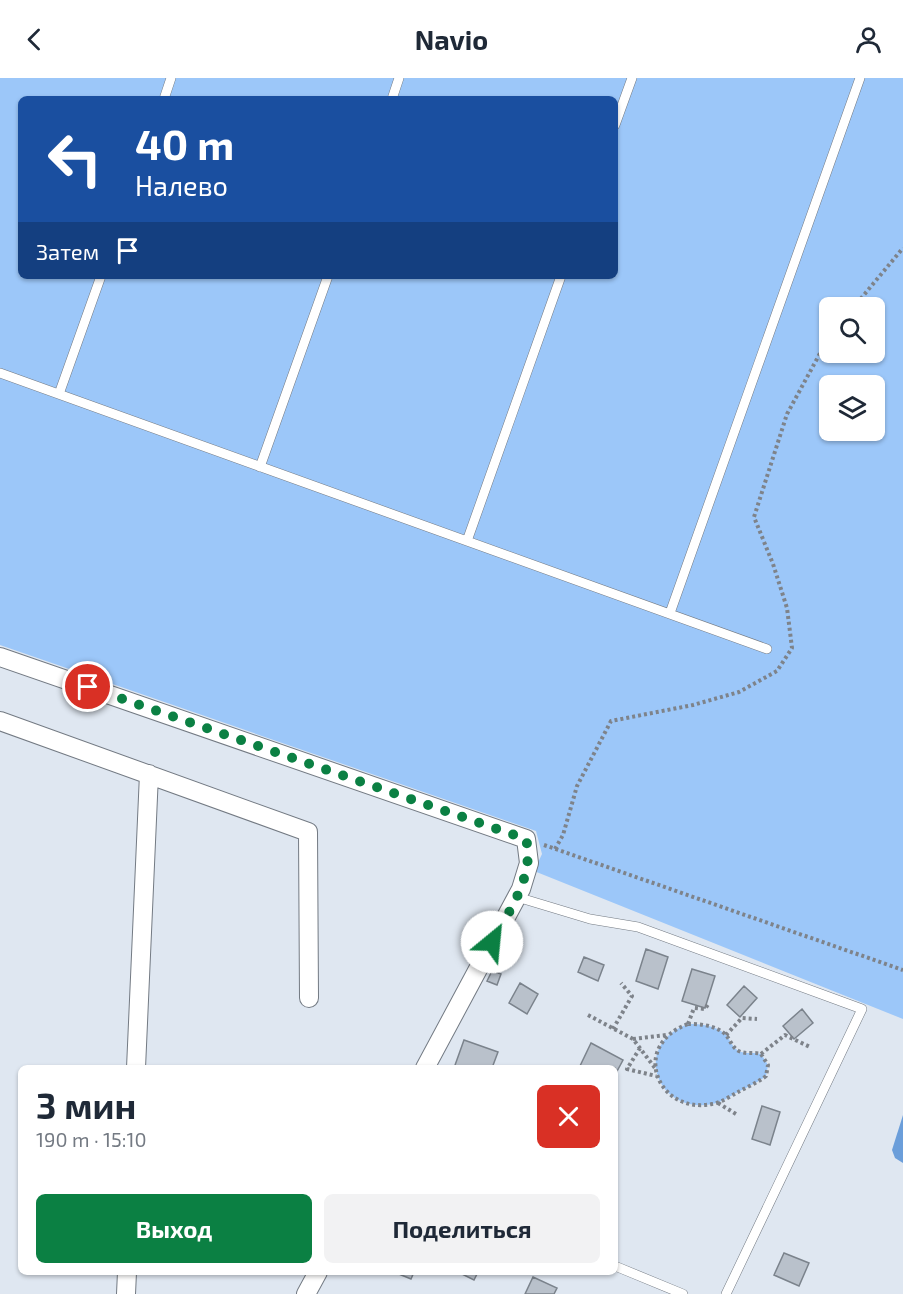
<!DOCTYPE html>
<html lang="ru">
<meta charset="utf-8">
<style>
:root{--surface:#fff;--page:#f2f2f3;--text:#1f2937;--muted:#747a83;--accent:#0b8043}
body{margin:0;font-family:"Exo 2",sans-serif;background:var(--page);color:var(--text);height:100vh;display:flex;flex-direction:column;font-size:22px;white-space:nowrap}
*{box-sizing:border-box;margin:0}
p{font-size:20px;color:var(--muted)}
.icon{flex:none;width:33px;height:33px;fill:none;stroke:currentColor;stroke-width:2;stroke-linecap:round;stroke-linejoin:round}
.map{position:relative;flex:1;overflow:hidden}
.drawer{position:absolute;left:18px;top:987px;width:600px;height:210px;display:flex;flex-direction:column;background:var(--surface);border-radius:9px;box-shadow:0 2px 4px #0004}
.drawer>*{flex:none}
.hud{position:absolute;left:18px;top:18px;width:600px;height:183px;border-radius:9px;box-shadow:0 2px 4px #0004;background:#1a4fa0;color:#fff;overflow:hidden}
.controls{position:absolute;left:819px;top:219px;display:grid;gap:12px}
.controls a{display:grid;place-items:center;width:66px;height:66px;border-radius:9px;background:var(--surface);box-shadow:0 2px 4px #0004;font-size:30px}
.pin{position:absolute;display:grid;place-items:center;width:51px;height:51px;color:#fff;margin:-26px;border:3px solid #fff;border-radius:50%;box-shadow:0 2px 6px #0007}
.me{position:absolute;width:66px;margin:-33px;rotate:28deg;stroke-linejoin:round;filter:drop-shadow(0 0 4px #0008)}
.turn{display:flex;align-items:center;gap:21px;height:126px;padding:0 18px;font-size:27px}
.turn .icon{width:78px;height:78px;stroke-width:2.5}
.turn b{display:block;font-size:42px;line-height:51px}
.then{display:flex;align-items:center;height:57px;padding:0 18px;background:#0003;gap:12px;font-size:22px}
.round{display:grid;place-items:center;flex:none;width:63px;height:63px;border-radius:9px;background:var(--page)}
.headline{display:flex;align-items:center;justify-content:space-between;height:102px;padding:0 18px}
h1{font-size:36px;font-weight:700;line-height:45px}
.button{display:flex;gap:12px;margin-top:auto;padding:12px 18px}
.button a{flex:1;height:69px;border-radius:9px;background:var(--accent);color:#fff;font-size:24px;font-weight:700;line-height:69px;text-align:center}
.button a+a{background:var(--page);color:var(--text)}
header{display:flex;justify-content:space-between;align-items:center;height:78px;padding:0 18px;background:var(--surface);font-size:27px;font-weight:700}
.map>svg:first-child{display:block}
</style>
<header><svg class="icon" aria-label="back" viewBox="0 0 24 24"><path d="M15 5l-7 7 7 7"/></svg>Navio<svg class="icon" aria-label="person" viewBox="0 0 24 24"><circle cx="12" cy="8" r="4"/><path d="M4 21q1-7 8-7t8 7"/></svg></header>
<div class="map">
<svg width="903" height="1216" viewBox="0 0 903 1216">
<rect width="100%" height="100%" fill="#dfe7f1"/>
<path fill="#9cc7f9" fill-rule="evenodd" d="M0 0H903V941L534 793 542 776 536 753 0 567ZM21 21H615V198H21ZM830 230H874V274H830ZM830 308H874V352H830Z
M688 946C700 946 715 947 725 956 731 962 732 971 741 974 748 976 754 974 761 976L768 987 766 998C757 1005 747 1009 738 1014 730 1018 721 1025 712 1026 658 1037 630 968 688 946Z"/>
<path fill="#6b9eda" d="M903 1037V1085L895 1080 892 1072Z"/>
<path fill="#b9c1cb" stroke="#7b838c" stroke-width="1.5" d="M646 871 668 879 658 911 636 903Z
M584 879 604 887 598 903 578 894Z
M692 891 715 898 705 930 682 923Z
M492 893 501 896 497 907 487 903Z
M520 905 538 916 527 936 509 925Z
M744 908 757 920 740 939 727 927Z
M802 931 813 945 794 961 783 948Z
M464 962 498 974 492 990H454Z
M591 965 623 982 615 997V990H583L580 988Z
M762 1028 780 1034 770 1067 752 1061Z
M784 1175 809 1185 799 1208 774 1197Z
M394 1194H414L411 1201Z
M458 1194H478L474 1202Z
M533 1199 557 1210 554 1216H525Z"/>
<g fill="none" stroke-linecap="round" stroke-linejoin="round">
<g stroke="#737a83" stroke-width="10">
<path id="service" d="M164 21 171 0
M392 21 399 0
M615 47 632 0
M0 295 767 571
M59 316 101 198
M260 389 328 198
M467 463 561 198
M670 535 860 0
M517 819 590 841 638 849 862 931 726 1216
M615 1188 683 1216"/>
</g>
<g stroke="#737a83" stroke-width="20">
<path id="minor" d="M0 579 526 761 529 785 521 811 425 990
M0 643 308 754 309 920
M136 990 149 696
M126 1216 127 1194
M306 1216 318 1194"/>
</g>
<path stroke="#7e838a" stroke-width="4" stroke-dasharray="3 3" stroke-linecap="butt" d="M853 230 903 170
M544 767 903 892
M555 771 563 757 577 708 611 643 693 627 739 614 777 593 792 570 787 530 773 486 754 439 787 336 830 257
M588 937 633 961 655 990
M688 946C700 946 715 947 725 956 731 962 732 971 741 974 748 976 754 974 761 976L768 987 766 998C757 1005 747 1009 738 1014 730 1018 721 1025 712 1026 658 1037 629 968 688 946Z
M688 946 694 930 705 931 709 925
M613 951 632 918 621 905
M726 957 742 940 757 941
M633 961 666 957
M640 970 627 991 656 998
M761 976 785 957 810 969
M718 1025 736 1036"/>
<use href="#service" stroke="#fff" stroke-width="9"/>
<use href="#minor" stroke="#fff" stroke-width="18"/>
</g>
<g fill="none" stroke-linecap="round" stroke-linejoin="round">
<path stroke="#0b8043" stroke-width="10" stroke-dasharray="0 18" d="M88 609 526 761C535 798 509 833 492 864"/>
</g>
</svg>
<div class="controls">
<a><svg class="icon" aria-label="search" viewBox="0 0 24 24"><circle cx="10" cy="10" r="6"/><path d="M15 15l6 6"/></svg></a>
<a><svg class="icon" aria-label="layers" viewBox="0 0 24 24"><path d="M12 4l9 5-9 5-9-5zM3 14l9 5 9-5"/></svg></a>
</div>
<div class="pin" style="left:88px;top:609px;background:#d93025"><svg class="icon" aria-label="arrive" viewBox="0 0 24 24"><path d="M6 21V4h12l-3 4 3 4H6"/></svg></div>
<svg class="me" style="left:492px;top:864px" viewBox="-20 -20 40 40"><circle r="19" fill="#fff"/><path d="M0-13L10 11 0 6-10 11z" fill="#0b8043"/></svg>
<div class="hud">
<div class="turn"><svg class="icon" aria-label="left" viewBox="0 0 24 24"><path d="M17 20v-9H6M10 6l-5 5 5 5"/></svg><div><b>40 m</b>Налево</div></div>
<div class="then">Затем<svg class="icon" aria-label="arrive" viewBox="0 0 24 24"><path d="M6 21V4h12l-3 4 3 4H6"/></svg></div>
</div>
<section class="drawer">
<div class="headline"><div><h1>3 мин</h1><p>190 m · 15:10</p></div><a class="round" style="background:#d93025;color:#fff"><svg class="icon" aria-label="close" viewBox="0 0 24 24"><path d="M6 6l12 12M18 6L6 18"/></svg></a></div>
<div class="button"><a>Выход</a><a>Поделиться</a></div>
</section>
</div>
